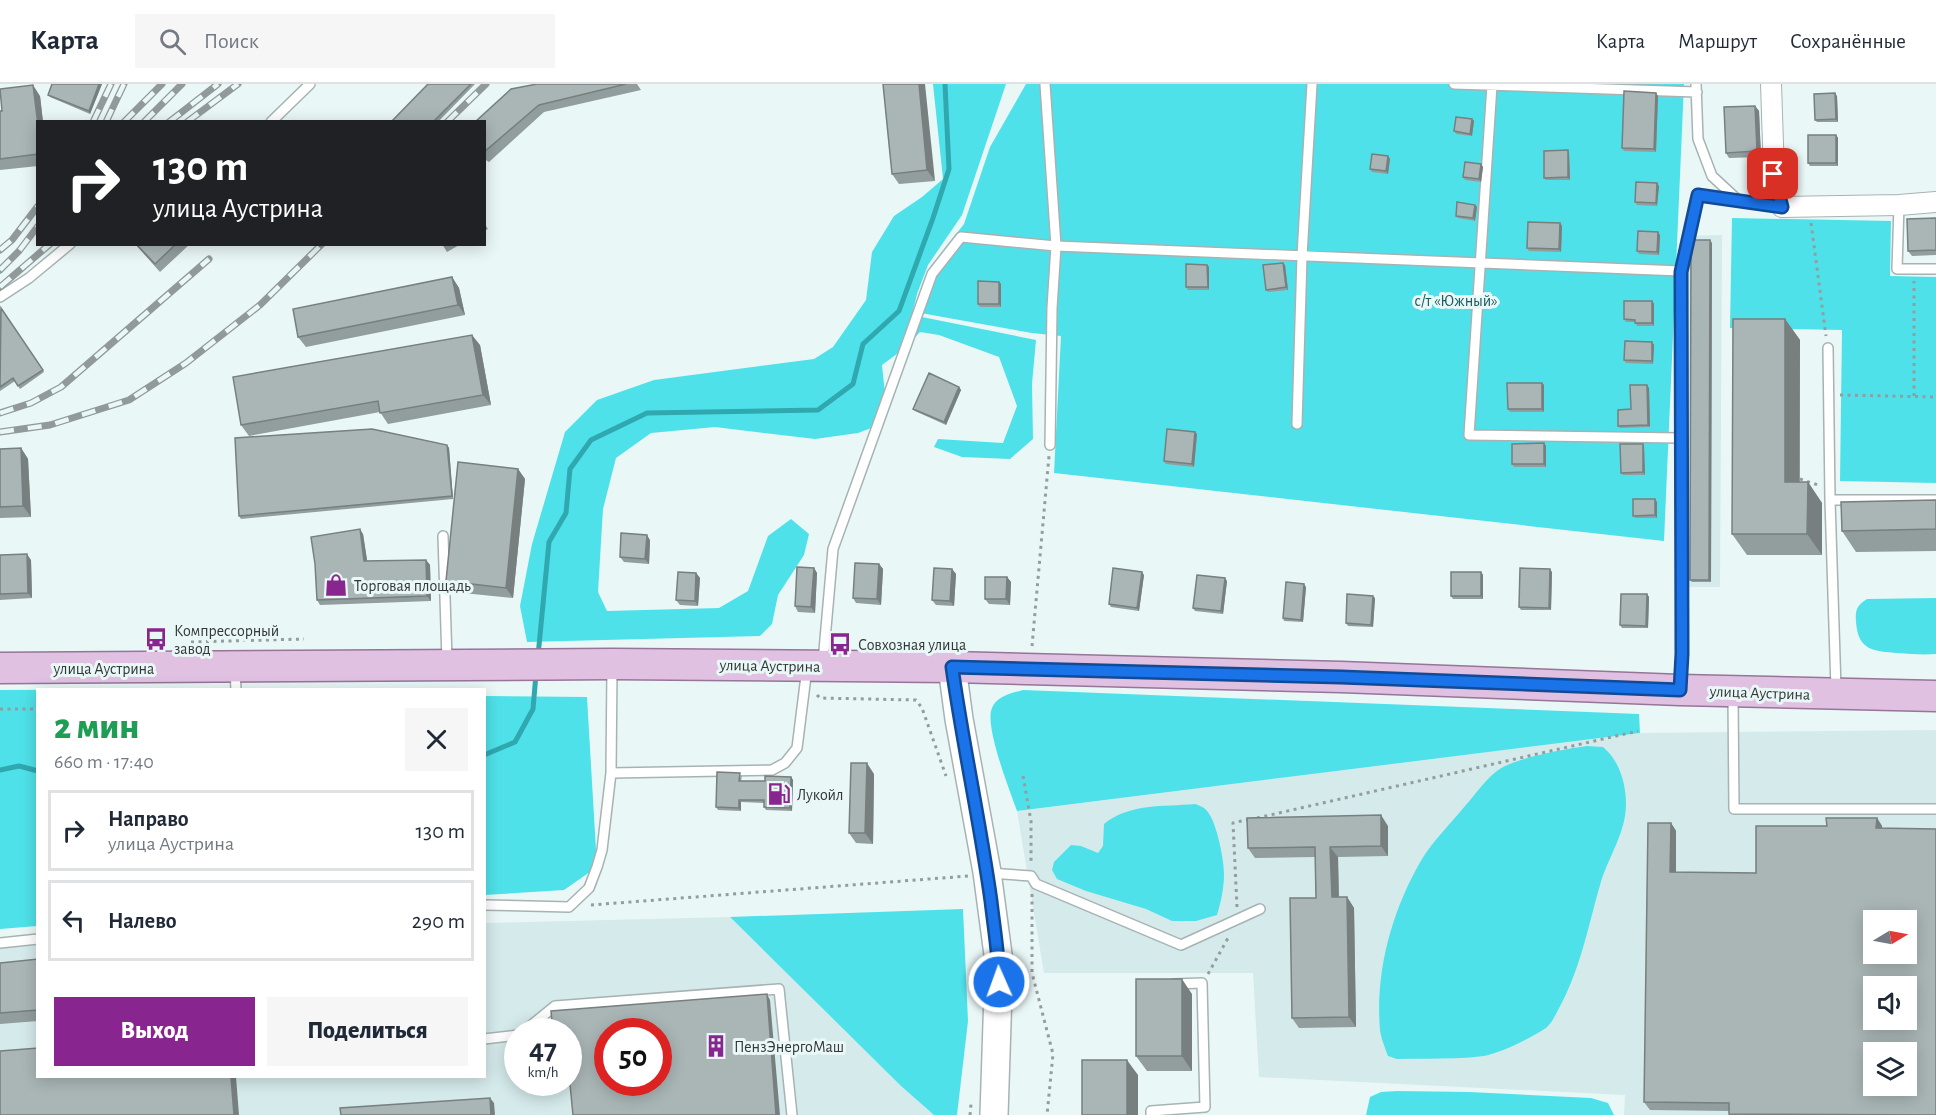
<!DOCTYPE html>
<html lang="ru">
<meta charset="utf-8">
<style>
:root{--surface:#fff;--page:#f6f6f7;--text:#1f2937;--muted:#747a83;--line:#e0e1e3;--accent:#88258e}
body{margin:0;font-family:"Alegreya Sans",sans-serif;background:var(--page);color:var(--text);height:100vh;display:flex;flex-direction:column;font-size:22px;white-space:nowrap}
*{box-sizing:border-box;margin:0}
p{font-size:20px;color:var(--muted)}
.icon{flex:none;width:33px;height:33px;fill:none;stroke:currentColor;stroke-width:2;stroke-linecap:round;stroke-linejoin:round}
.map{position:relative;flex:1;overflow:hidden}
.drawer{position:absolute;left:36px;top:604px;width:450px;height:390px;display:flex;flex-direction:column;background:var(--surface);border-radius:0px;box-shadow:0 3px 15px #0003}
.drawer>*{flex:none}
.top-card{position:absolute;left:36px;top:36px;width:450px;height:126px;border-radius:0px;box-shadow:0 3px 15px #0003;background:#202124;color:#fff;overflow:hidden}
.needle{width:39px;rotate:80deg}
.buttons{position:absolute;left:1863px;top:826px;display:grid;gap:12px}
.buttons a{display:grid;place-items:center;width:54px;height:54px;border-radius:0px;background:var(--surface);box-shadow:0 3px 15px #0003;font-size:30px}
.speed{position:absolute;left:504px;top:934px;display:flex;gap:12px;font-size:30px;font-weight:700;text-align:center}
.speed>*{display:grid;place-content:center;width:78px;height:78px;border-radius:50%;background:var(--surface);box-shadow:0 3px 15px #0003;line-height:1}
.speed small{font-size:15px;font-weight:400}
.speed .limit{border:9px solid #d22;background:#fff;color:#111}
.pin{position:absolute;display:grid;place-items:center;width:51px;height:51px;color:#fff;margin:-26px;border-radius:12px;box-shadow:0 3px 9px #0006}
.me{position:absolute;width:66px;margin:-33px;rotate:358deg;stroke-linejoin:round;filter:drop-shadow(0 0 4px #0008)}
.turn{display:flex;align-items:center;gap:21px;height:126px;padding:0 18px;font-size:27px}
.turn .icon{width:78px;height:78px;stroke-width:2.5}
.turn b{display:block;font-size:42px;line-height:51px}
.round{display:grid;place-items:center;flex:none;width:63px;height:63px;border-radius:0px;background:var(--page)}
.head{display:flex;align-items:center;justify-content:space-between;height:102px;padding:0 18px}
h1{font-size:36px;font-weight:800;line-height:45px;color:#1e9e55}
.action{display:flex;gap:12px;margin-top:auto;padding:12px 18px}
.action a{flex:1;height:69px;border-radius:0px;background:var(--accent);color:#fff;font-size:24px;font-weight:800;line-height:69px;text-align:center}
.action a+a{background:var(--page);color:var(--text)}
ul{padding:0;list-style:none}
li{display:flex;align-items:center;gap:18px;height:81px;margin:0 12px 9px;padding:0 6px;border:3px solid var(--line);border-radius:0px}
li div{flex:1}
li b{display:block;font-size:22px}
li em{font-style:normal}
header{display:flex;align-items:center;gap:36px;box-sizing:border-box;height:84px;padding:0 30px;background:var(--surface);border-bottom:2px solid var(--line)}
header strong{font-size:28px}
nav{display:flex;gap:33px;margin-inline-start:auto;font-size:21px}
.search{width:420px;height:54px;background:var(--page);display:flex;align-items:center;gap:15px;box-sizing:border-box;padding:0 21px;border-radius:0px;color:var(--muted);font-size:22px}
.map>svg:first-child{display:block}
</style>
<header>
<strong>Карта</strong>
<div class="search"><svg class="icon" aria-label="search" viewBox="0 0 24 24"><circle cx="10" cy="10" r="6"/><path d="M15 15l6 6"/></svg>Поиск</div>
<nav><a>Карта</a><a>Маршрут</a><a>Сохранённые</a></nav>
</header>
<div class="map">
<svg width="1936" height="1031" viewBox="0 0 1936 1031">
<rect width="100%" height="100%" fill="#eaf7f7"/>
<path fill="#d5eaeb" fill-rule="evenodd" d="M1722 151 1720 503H1685L1684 152Z
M1936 646V1031H1624L1625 1011 1259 993 1253 889H1044L1017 727 1640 649ZM1874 837H1906V870H1874ZM1874 903H1906V936H1874ZM1874 969H1906V1002H1874Z
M730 833 901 1002 934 1031H0V864L37 861 38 993H484L485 839ZM518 948H568V999H518ZM608 948H658V999H608Z"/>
<path fill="#4fe1e9" d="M933 0H1006L962 131 928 181 917 210 912 231 1036 256 1032 300 1033 355 1010 375 962 373 934 363 938 355 1003 359 1017 322 999 273 939 251 920 248 905 264 882 281 885 310 882 340 858 349 815 355 715 343 651 349 616 374 603 425 598 508 607 527 719 524 748 507 768 452 791 435 809 450 804 471 778 511 772 540 760 552 527 558 520 522 532 460 565 348 597 316 654 296 814 275 833 263 866 216 872 168 894 132 922 113 943 95Z
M1026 0H1684L1664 457 1054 389 1061 252 1032 249 915 228 931 182 964 140 990 63Z
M1732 134 1891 137 1890 192 1936 193V399L1840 397 1842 246 1730 244Z
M1936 514V570C1923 571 1911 570 1898 569 1874 567 1858 567 1856 538 1855 526 1857 521 1867 515Z
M218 605 38 606 37 842 0 845V606Z
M1023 606 1639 630 1640 649 1017 727C1010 707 984 642 992 624 997 612 1012 609 1023 606Z
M485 612 587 613 597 783 564 806 485 811Z
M1587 662 1603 663C1619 676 1626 699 1626 720 1626 749 1608 773 1600 801 1588 843 1580 887 1558 926 1555 932 1551 940 1546 944 1531 954 1501 969 1484 972 1456 976 1426 974 1397 975L1388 972C1385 964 1381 954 1380 946 1375 887 1392 826 1422 775 1433 757 1451 739 1465 722 1476 710 1488 691 1503 683 1523 673 1564 665 1587 662Z
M1195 720C1198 721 1201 722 1204 724 1216 732 1224 775 1224 790 1224 804 1221 818 1217 831L1196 837H1172L1146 825 1086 807 1057 795 1052 786 1054 778 1071 761 1081 762 1098 769 1103 762 1104 740C1130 719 1163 723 1195 720Z
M963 825 968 937 957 1031H934L901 1002 730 833Z
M1397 1007 1469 1008 1591 1014 1608 1019 1614 1031H1366L1370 1013 1381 1008Z"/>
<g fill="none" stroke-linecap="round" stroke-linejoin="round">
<path stroke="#2fa8af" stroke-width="5" d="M538 572 549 458 566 429 570 385 591 356 647 329 818 326 853 300 863 260 899 227 933 134 949 85 945 0
M484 671 515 658 533 625 536 590
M0 686 19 682 38 687"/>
<g stroke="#a7b3b3" stroke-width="12">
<path id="lane" d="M1045 0 1056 162 1052 224 1050 361
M1454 0 1697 8
M1696 0 1698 55 1712 92 1739 117 1782 123
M1492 1 1469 351 1680 354
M271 38 310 0
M1899 121 1897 185H1936
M0 213 29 194 70 160
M1828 264 1830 416
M1297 340 1302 172 1312 0
M443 452 447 576
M823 578 833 465 932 190 961 153 1056 162 1681 187
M612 585 611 689 772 686 785 679 797 664 807 584
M235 586 236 606
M1680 601 1682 570 1680 354 1681 187 1698 111 1739 117
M1836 605 1830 416H1936
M1733 612 1734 725H1936
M989 789 1031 792 1036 800 1181 861 1260 825
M484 821 569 823 589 804 597 783 602 766 611 689
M0 859 38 855
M523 948 555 922 779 905 792 1031
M484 955 518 951
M1151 1031V1027L1205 1023 1202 899 1174 900"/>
</g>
<g stroke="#a7b3b3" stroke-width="22">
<path id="street" d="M1771 0 1774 90 1782 123 1899 121 1936 118"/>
</g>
<g stroke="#a7b3b3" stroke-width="30">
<path id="secondary" d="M952 583 959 635 987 788 999 878 994 1031"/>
</g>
<g stroke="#967598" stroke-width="33">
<path id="primary" d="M0 584 613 580 952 583 1341 593 1680 606 1936 612"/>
</g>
<path stroke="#949d9d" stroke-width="3" stroke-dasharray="3 4.5" stroke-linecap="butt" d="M1811 139 1826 252
M1840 311 1936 313
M1914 312V197
M1800 395 1818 401
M191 558 304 555
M1032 562 1049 372
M817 611 820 614 916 616 922 624 946 692
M0 625H38
M1023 692 1031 737V780
M1257 734 1638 647
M1032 810V889L1053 970 1047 1031
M591 821 968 792
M1237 823 1233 739 1250 735
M1208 890 1228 854
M970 1031 971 1020"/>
<use href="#lane" stroke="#fff" stroke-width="9"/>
<use href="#street" stroke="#fff" stroke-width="20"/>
<use href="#secondary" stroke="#fff" stroke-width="27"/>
<use href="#primary" stroke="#e0c1e1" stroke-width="30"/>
<g stroke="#919999" stroke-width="7">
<path id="rail" d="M93 38 111 0
M106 38 124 0
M124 38 162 0
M144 38 182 0
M169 38 218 0
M187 38 238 0
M447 38 486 0
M0 166 12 156 38 122
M0 186 19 167 38 142
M0 203 50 160
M0 329 31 319 61 303 209 175
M0 348 50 341 129 316 186 279 260 221 322 160"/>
</g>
<use href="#rail" stroke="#eaf7f7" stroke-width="4.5" stroke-dasharray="14" stroke-linecap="butt"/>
</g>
<path fill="#929d9d" d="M52 0H102L90 30 50 13 48 11Z
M428 0H475L438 38H391Z
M537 0H637L641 6 544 28 489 78 484 75V38Z
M883 0 935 97 899 100 892 90Z
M40 12 43 38H38V82L0 86V27Z
M1658 12 1656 68 1624 67 1622 64Z
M1837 12 1838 38H1817L1815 36Z
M1755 22 1759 27 1761 73 1729 74 1726 69Z
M1472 35 1474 37 1472 52 1456 50 1454 47Z
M1836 51 1838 54V82H1810L1808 79Z
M1569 69 1570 96H1546L1544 94Z
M1388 72 1390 75 1388 90 1372 88 1370 85Z
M1481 80 1483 83 1481 98 1465 96 1463 93Z
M1657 99 1659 102 1657 122 1637 121 1635 118Z
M1477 123 1475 137 1458 134 1456 132Z
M1936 134V171L1912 172 1908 167Z
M484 139 488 145 484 147Z
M1560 139 1562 142 1561 168 1529 167 1527 164Z
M1660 151 1659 171 1639 170 1637 167Z
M1712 159 1711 498H1692L1690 496Z
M135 160H190L160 188Z
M442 160H461L447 168Z
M1207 181 1209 183V206H1188L1186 203Z
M1285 181 1288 206 1268 208 1266 206Z
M452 193 459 204 465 231 306 263 298 253Z
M999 198 1001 200V223H980L978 220Z
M1652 217 1654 220V242H1637L1635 238H1626L1624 235Z
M0 225 44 288 20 305 15 297 0 307Z
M1785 235 1800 256V398H1808L1822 419V471H1747L1732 450Z
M1652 258 1654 261 1653 280 1626 279 1624 276Z
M480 261 491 321 388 340 380 328 249 352 241 341Z
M1542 299 1544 301V328H1510L1508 325Z
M959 303 961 306 946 341 915 327 913 325Z
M1649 304 1650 343 1620 344 1618 342 1631 325Z
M1197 350 1194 383 1166 380 1164 377Z
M1544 359 1546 362V383H1514L1512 380Z
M1643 360 1644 362 1645 391H1623L1621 389Z
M447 361 449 364 453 415 241 435 239 432Z
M21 364 28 375 31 433 0 434V365Z
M518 385 525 395 513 514 453 508 446 497Z
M1936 416V467L1856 468 1842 447Z
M1657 418V434H1635L1633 432Z
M363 450 367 477 426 476 430 481 431 517 320 521 317 516Z
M650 456 649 480 624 478 620 473Z
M0 471 31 476 32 514 0 516Z
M879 480 883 485 881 521 856 519 853 514Z
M814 484 817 489 815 529 798 528 795 522Z
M952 485 956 490 954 522 936 521 932 516Z
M1481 488 1483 491V515H1453L1451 512Z
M1552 488 1551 526H1521L1519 523Z
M696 489 700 494 698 522 680 521 676 516Z
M1144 491 1139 527 1111 523 1109 520Z
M1007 493 1011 498 1010 521 989 520 985 515Z
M1227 497 1223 530 1195 527 1193 524Z
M1306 503 1303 538 1284 537 1283 534Z
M1647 510 1649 513 1648 544H1622L1620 541Z
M1375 514 1373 543 1348 542 1346 539Z
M874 690 873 760 856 759 849 749Z
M742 691 741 697H765L791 693 793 696 792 727 766 726 764 723V719L741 718V727L718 726 716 723Z
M1877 734 1882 742 1936 1031H1729V1027L1650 1026 1644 1018 1671 739 1676 747V788L1756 789 1827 742Z
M1388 742V772L1338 773 1339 813H1347L1354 824 1356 943 1299 944 1292 934 1316 814 1315 773 1255 774 1248 764Z
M38 875V937L0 940V879Z
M1192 910V987H1147L1136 972Z"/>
<path fill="#777f7f" d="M99 0H102L90 30 89 27Z
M919 0H925L935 97 927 86Z
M33 1 40 12 43 38H38Z
M1656 9 1658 12 1656 68 1654 65Z
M1835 9 1837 12 1838 38 1836 35Z
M1755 22 1759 27 1761 73 1757 67Z
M1472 35 1474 37 1472 52 1470 50Z
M1836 51 1838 54V82L1836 79Z
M1568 66 1569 69 1570 96 1568 93Z
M1388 72 1390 75 1388 90 1386 87Z
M1481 80 1483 83 1481 98 1479 95Z
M1657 99 1659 102 1657 122 1656 119Z
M1475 121 1477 123 1475 137 1473 134Z
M1560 139 1562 142 1561 168 1559 165Z
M1658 148 1660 151 1659 171 1657 168Z
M1710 156 1712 159 1711 498 1709 496Z
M1283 179 1285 181 1288 206 1286 203Z
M1207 181 1209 183V206L1208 203Z
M452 193 459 204 465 231 458 221Z
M999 198 1001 200V223L999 220Z
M1652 217 1654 220V242L1652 239Z
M1785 235 1800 256 1799 419 1785 398Z
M472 251 480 261 491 321 483 311Z
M1652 258 1654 261 1653 280 1652 277Z
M1542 299 1544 301V328L1542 325Z
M1647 301 1649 304 1650 343 1648 341Z
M959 303 961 306 946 341 944 338Z
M1195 348 1197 350 1194 383 1192 380Z
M1544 359 1546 362V383L1544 380Z
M1643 360 1644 362 1645 391 1643 388Z
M447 361 449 364 453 415 452 412Z
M21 364 28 375 31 433 23 422Z
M518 385 525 395 513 514 506 504Z
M1808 398 1822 419V471L1807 450Z
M1655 415 1657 418V434L1655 431Z
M360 445 363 450 368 482 364 477Z
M647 451 650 456 649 480 645 475Z
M27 470 31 476 32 514 28 509Z
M426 476 430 481 431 517 427 512Z
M879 480 883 485 881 521 877 515Z
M814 484 817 489 815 529 811 523Z
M952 485 956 490 954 522 950 517Z
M1550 485 1552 488 1551 526 1549 524Z
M1142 488 1144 491 1139 527 1137 524Z
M1481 488 1483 491V515L1481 512Z
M696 489 700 494 698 522 695 517Z
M1007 493 1011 498 1010 521 1006 515Z
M1225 494 1227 497 1223 530 1221 527Z
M1304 500 1306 503 1303 538 1301 536Z
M1647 510 1649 513 1648 544 1646 542Z
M1373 512 1375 514 1373 543 1371 541Z
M867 679 874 690 873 760 865 749Z
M791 693 793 696 792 727 790 724Z
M739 716 741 718V727L739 724Z
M1381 731 1388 742V772L1381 762Z
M1877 734 1882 742V752L1876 744Z
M1671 739 1676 747V796L1670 788Z
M1330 763 1338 773 1339 824 1332 813Z
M1347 813 1354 824 1356 943 1349 933Z
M1182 895 1192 910V987L1182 972Z
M767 910 770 916 780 1031H776Z
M1127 976 1138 991V1031H1127Z
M231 993H236L239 1031H234Z
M490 1014 494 1019 495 1031H491Z"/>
<path fill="#aab6b6" stroke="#777f7f" stroke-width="1.5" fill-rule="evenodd" d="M52 0H99L89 27 48 11Z
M428 0H471L433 38H391Z
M537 0H626L539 21 484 68V38H475L511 5Z
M883 0H919L927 86 892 90Z
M33 1 38 41V70L0 75V27H2L0 5Z
M1624 7 1656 9 1654 65 1622 64Z
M1835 9 1836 35 1815 36 1814 10Z
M1755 22 1757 67 1726 69 1724 23Z
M1456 33 1472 35 1470 50 1454 47Z
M1808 51H1836V79H1808Z
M1568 66V93L1544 94V67Z
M1372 70 1388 72 1386 87 1370 85Z
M1465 78 1481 80 1479 95 1463 93Z
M1636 98 1657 99 1656 119 1635 118Z
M1457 118 1475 121 1473 134 1456 132Z
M1936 134V166L1908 167 1907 135Z
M1528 138 1560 139 1559 165 1527 164Z
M1638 147 1658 148 1657 168 1637 167Z
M1691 156H1710L1709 496H1690Z
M136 160H176L155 180Z
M1283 179 1286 203 1266 206 1263 181Z
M1186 180 1207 181 1208 203H1186Z
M452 193 458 221 298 253 293 225Z
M978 197 999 198V220H978Z
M1624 217H1652V239H1635V236L1624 235Z
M1 224 43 286 18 302 13 294 0 303Z
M1733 235H1785V398H1808L1807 450H1732Z
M472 251 483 311 380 329 378 317 241 341 233 293Z
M1625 257 1652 258V277L1624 276Z
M929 289 959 303 944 338 913 325Z
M1507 299H1542V325H1508Z
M1630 301H1647L1648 341 1618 342V326L1631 325Z
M372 345 447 361 452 412 239 432 235 354Z
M1167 345 1195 348 1192 380 1164 377Z
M1544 359V380H1512V360Z
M1620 360H1643V388L1621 389Z
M21 364 23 422 0 423V365Z
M458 378 518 385 506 504 446 497Z
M1633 415H1655V431L1633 432Z
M1936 416V445L1842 447 1841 418Z
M360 445 364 477 426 476 427 512 317 516 315 480 311 453Z
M621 449 647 451 645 475 620 473Z
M27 470 28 509 0 510V471Z
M855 479 879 480 877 515 853 514Z
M797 483 814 484 811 523 795 522Z
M934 484 952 485 950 517 932 516Z
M1113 484 1142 488 1137 524 1109 520Z
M1520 484 1550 485 1549 524 1519 523Z
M678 488 696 489 695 517 676 516Z
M1451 488H1481V512H1451Z
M1197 491 1225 494 1221 527 1193 524Z
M985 493H1007L1006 515H985Z
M1286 498 1304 500 1301 536 1283 534Z
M1347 510 1373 512 1371 541 1346 539Z
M1621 510H1647L1646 542 1620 541Z
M851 679H867L865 749H849Z
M717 688 740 689 739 697H765V692L791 693 790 724 764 723V716H739V724L716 723Z
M1381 731V762L1330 763 1332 813H1347L1349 933 1292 934 1290 814H1316L1315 763 1248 764 1247 734Z
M1826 734H1877L1876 744 1936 745V1031L1729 1030V1019L1644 1018 1648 739H1671L1670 788 1756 789V742H1827ZM1874 837H1906V870H1874ZM1874 903H1906V936H1874ZM1874 969H1906V1002H1874Z
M38 875V926L0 929V879Z
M1136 895H1182V972H1136Z
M767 910 776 1031H573L568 980V948H553L551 927ZM608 948H658V999H608Z
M38 964V993H231L234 1031H0V967Z
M1082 976H1127V1031H1082Z
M490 1014 491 1031H341L340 1024Z"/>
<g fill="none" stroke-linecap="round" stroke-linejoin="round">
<g stroke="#114b97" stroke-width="15">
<path id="route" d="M999 898C999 871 994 844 991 817 980 738 963 661 952 583L1341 593 1680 606 1682 570 1681 188 1698 111 1782 123 1773 90"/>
</g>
<use href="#route" stroke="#1a73e8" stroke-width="10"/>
</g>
<defs>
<g id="shop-bare" transform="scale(1.8)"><path d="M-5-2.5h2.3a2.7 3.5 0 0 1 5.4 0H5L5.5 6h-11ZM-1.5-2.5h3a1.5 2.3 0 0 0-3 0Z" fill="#88258e" stroke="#eaf7f7" stroke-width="2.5" paint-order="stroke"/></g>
<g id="bus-bare" transform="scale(1.8)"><path d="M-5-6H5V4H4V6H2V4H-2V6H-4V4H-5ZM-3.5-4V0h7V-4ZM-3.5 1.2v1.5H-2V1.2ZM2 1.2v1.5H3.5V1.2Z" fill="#88258e" stroke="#eaf7f7" stroke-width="2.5" paint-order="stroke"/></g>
<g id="fuel-bare" transform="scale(1.8)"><path d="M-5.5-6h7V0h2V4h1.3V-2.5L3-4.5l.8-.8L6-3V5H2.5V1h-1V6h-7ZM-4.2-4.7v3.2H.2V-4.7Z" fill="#88258e" stroke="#eaf7f7" stroke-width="2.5" paint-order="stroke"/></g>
<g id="building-bare" transform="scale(1.8)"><path d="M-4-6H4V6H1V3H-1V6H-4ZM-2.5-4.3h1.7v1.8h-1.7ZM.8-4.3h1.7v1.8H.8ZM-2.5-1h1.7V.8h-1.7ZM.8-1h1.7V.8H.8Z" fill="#88258e" stroke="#eaf7f7" stroke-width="2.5" paint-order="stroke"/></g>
</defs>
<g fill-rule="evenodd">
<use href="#shop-bare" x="336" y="501"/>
<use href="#bus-bare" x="156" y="555"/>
<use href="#bus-bare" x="840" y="560"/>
<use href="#fuel-bare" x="779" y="710"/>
<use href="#building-bare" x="716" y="962"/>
</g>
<g text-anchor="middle" stroke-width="6" stroke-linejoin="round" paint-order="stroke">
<g font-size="16" fill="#1c5c5f" stroke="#eaf7f7">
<text x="1456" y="222">с/т «Южный»</text>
</g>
<g font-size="16" fill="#333737" stroke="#eaf7f7" text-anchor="start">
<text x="354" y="507">Торговая площадь</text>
<text x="174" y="552">Компрессорный<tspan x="174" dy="18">завод</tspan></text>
<text x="858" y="566">Совхозная улица</text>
<text x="797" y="716">Лукойл</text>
<text x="734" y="968">ПензЭнергоМаш</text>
</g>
<g font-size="16" fill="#333737" stroke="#eaf7f7">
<text transform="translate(770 581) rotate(1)" y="6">улица Аустрина</text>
<text x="104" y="590">улица Аустрина</text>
<text transform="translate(1760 608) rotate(2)" y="6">улица Аустрина</text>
</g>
</g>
</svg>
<div class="buttons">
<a><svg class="needle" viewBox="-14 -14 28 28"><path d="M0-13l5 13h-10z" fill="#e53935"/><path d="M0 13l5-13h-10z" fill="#747a83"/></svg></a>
<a><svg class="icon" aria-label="sound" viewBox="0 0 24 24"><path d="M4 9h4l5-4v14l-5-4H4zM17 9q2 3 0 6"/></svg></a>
<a><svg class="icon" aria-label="layers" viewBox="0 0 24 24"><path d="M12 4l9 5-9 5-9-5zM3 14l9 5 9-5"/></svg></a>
</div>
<div class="speed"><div>47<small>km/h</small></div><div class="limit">50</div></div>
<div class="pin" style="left:1773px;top:90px;background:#d93025"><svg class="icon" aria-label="arrive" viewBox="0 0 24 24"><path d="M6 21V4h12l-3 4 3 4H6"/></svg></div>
<svg class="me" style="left:999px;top:898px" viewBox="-20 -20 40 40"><circle r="17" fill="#1a73e8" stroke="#fff" stroke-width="3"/><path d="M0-11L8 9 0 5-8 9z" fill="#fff"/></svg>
<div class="top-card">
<div class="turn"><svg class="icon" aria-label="right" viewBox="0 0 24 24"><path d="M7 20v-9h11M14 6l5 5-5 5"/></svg><div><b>130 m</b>улица Аустрина</div></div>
</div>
<section class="drawer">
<div class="head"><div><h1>2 мин</h1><p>660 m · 17:40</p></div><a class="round"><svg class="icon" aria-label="close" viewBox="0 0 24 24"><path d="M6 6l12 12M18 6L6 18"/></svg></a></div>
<ul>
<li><svg class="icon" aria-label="right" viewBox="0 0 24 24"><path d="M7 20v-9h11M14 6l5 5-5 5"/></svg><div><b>Направо</b><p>улица Аустрина</p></div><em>130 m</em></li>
<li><svg class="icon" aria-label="left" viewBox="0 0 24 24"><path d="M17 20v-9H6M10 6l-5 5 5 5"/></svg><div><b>Налево</b></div><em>290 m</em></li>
</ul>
<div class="action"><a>Выход</a><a>Поделиться</a></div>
</section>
</div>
